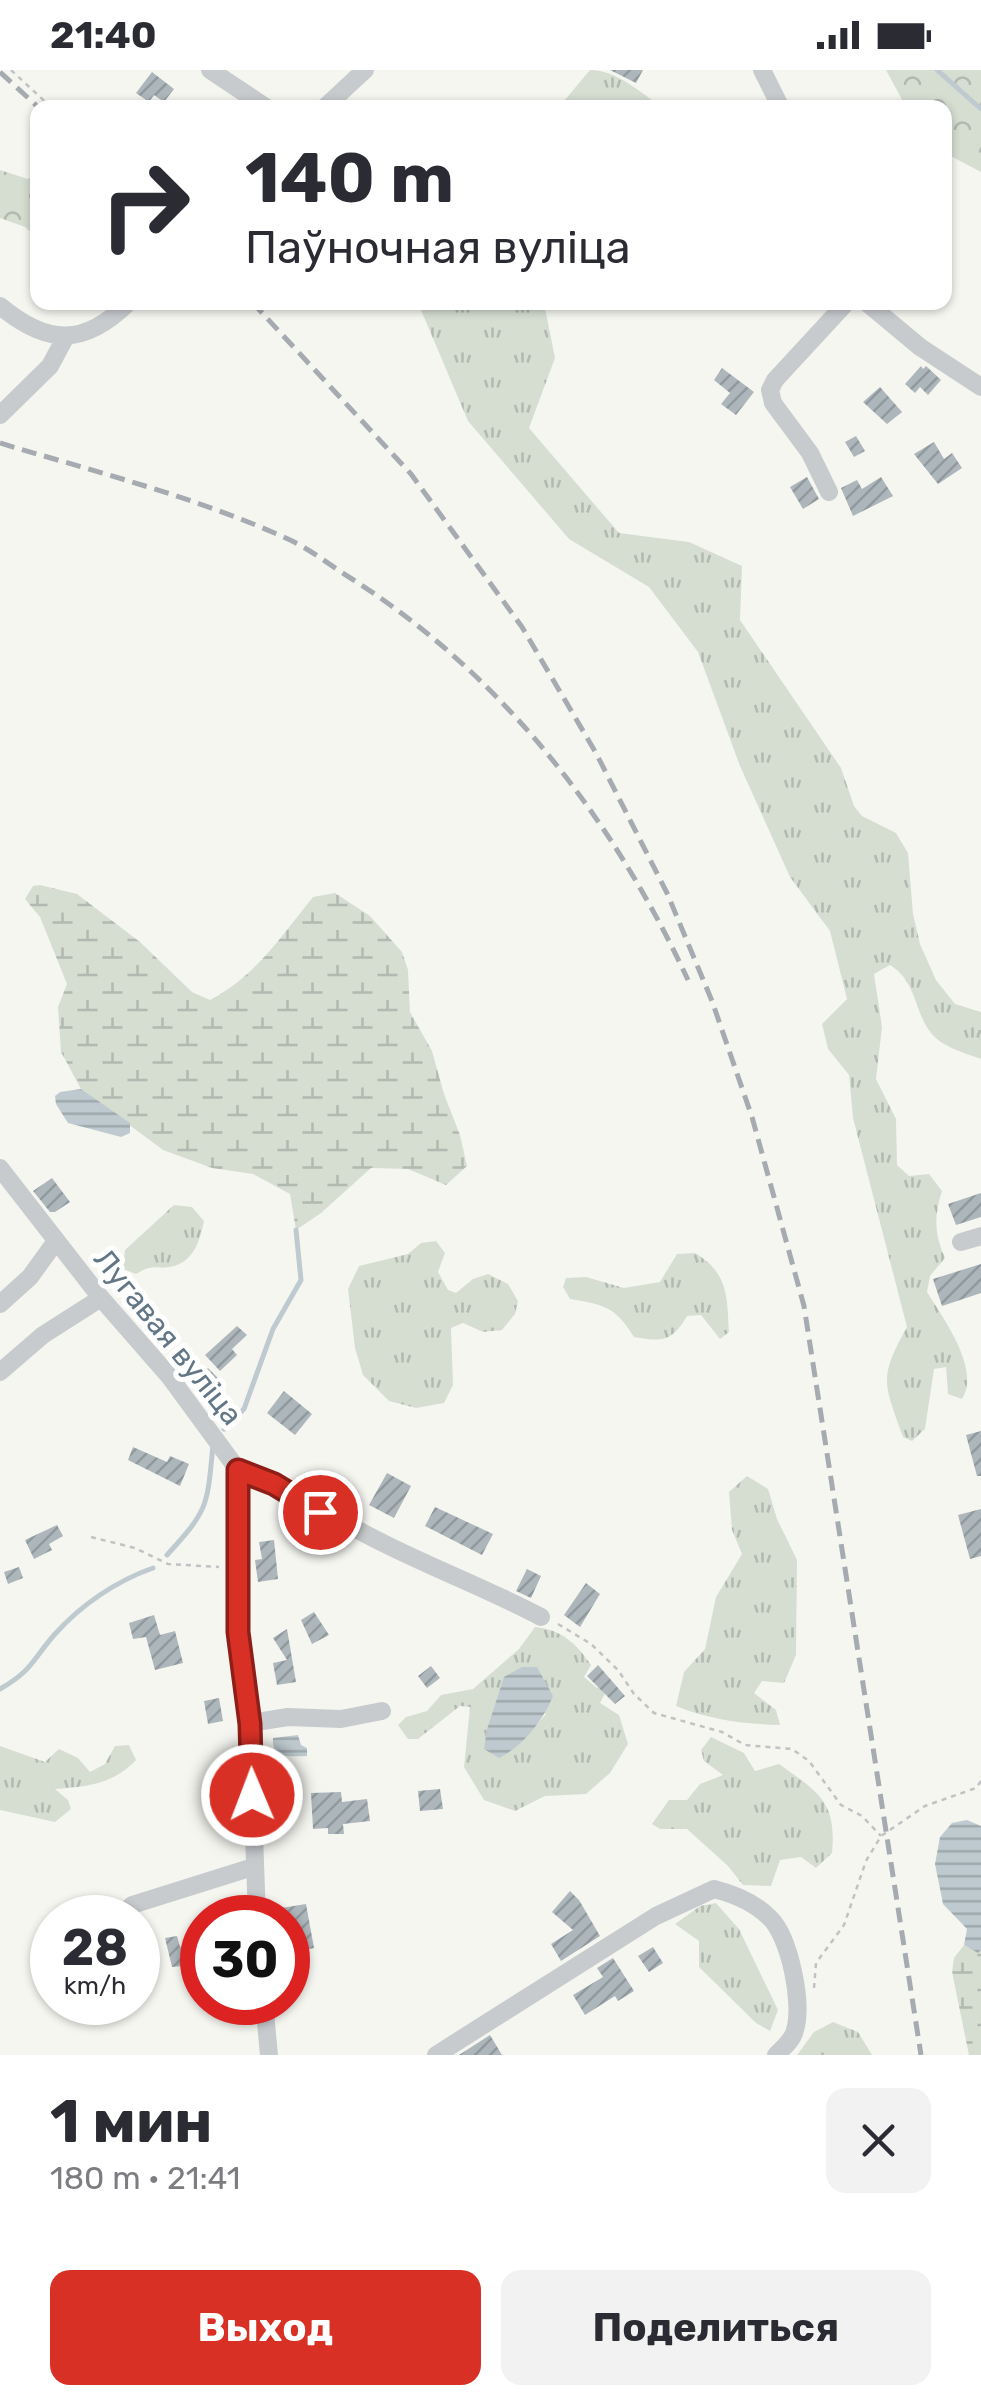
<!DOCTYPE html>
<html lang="ru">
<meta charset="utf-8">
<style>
:root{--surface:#fff;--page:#f2f2f3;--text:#2b2b33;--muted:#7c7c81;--accent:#d93025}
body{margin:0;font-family:Rubik,sans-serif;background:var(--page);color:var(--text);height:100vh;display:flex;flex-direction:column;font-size:38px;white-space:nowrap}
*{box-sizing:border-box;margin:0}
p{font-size:32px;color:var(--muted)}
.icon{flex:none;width:55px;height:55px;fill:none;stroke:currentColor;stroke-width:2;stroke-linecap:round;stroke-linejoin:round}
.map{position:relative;height:1985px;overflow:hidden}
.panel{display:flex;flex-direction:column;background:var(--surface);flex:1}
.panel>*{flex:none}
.guide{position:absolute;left:30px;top:30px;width:922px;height:210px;border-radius:20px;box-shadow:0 2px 8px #0004;background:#fff;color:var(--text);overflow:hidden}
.speed{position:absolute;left:30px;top:1825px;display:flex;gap:20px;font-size:50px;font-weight:700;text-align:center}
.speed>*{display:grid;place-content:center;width:130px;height:130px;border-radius:50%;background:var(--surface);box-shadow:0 2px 8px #0004;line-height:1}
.speed small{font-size:25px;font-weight:400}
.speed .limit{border:15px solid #d22;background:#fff;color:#111}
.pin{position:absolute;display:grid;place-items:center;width:85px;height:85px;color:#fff;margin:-42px;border:5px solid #fff;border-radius:50%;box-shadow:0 2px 10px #0007}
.me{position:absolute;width:110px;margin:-55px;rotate:359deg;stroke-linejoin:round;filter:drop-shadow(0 0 8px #0008)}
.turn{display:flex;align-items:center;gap:35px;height:210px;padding:0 50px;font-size:45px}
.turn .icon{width:130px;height:130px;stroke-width:2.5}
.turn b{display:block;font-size:70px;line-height:85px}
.round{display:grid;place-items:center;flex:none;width:105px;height:105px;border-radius:20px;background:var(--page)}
.summary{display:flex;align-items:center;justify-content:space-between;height:170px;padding:0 50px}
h1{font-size:60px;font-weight:700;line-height:75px}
.primary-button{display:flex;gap:20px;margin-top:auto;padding:20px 50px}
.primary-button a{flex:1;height:115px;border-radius:20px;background:var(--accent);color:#fff;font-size:40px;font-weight:700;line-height:115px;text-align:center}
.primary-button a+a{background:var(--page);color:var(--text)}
.status{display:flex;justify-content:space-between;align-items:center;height:70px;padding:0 50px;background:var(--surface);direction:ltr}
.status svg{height:28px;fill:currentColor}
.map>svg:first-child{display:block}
</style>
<div class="status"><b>21:40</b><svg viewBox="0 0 49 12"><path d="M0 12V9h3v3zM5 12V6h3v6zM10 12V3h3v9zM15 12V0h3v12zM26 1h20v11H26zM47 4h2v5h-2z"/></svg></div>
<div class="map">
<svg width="981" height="1985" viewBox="0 0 981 1985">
<defs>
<pattern id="grass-tufts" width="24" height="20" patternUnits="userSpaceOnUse" patternTransform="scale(2.5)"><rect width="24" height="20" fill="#d6ded2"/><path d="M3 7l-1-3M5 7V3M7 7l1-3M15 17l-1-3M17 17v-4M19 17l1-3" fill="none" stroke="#b1b9b0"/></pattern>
<pattern id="forest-crowns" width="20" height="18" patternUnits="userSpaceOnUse" patternTransform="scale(2.5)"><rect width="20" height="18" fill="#d6ded2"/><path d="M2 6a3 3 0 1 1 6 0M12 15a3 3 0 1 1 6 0" fill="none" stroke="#b1b9b0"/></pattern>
<pattern id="wetland-marsh" width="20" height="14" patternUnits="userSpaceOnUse" patternTransform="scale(2.5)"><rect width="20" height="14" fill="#d6ded2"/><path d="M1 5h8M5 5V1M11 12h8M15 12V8" fill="none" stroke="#b1b9b0"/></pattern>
<pattern id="water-rules" width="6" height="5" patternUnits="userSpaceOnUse" patternTransform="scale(2.5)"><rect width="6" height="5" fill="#becacf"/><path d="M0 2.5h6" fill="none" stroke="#9ea9ae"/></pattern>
<pattern id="building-hatch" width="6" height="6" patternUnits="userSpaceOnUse" patternTransform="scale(2.5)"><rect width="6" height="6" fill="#adb6bb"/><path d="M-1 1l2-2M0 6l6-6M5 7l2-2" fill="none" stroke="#90999e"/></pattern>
</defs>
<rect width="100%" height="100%" fill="#f6f6f1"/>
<path fill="url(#grass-tufts)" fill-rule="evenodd" d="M590 0C617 0 641 23 662 37H559Z
M418 233H544L555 288 529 358 619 463 689 472 742 496 740 550 841 698 854 736 862 746 896 763 908 783 913 844 920 874 936 910 955 934 981 942V989C965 983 942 977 931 963 913 940 918 913 890 895L874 904 882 957 876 1009 896 1049 897 1095 909 1106 929 1104 942 1121C934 1146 934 1163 945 1188L930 1206 927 1222C943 1248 981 1299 962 1329L948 1324 946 1297 934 1299 925 1359 912 1371 903 1367C884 1313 878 1309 907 1257L853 1048 849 1005 828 979 822 954 847 929 830 861 790 807 740 696 698 582 649 517 569 469 468 351Z
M174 1135 192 1137 204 1151C200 1169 195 1190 174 1196 157 1201 156 1192 136 1204L123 1199 125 1180Z
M436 1171 445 1183 438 1202 448 1220 456 1223 473 1209 488 1204 508 1214 518 1231 515 1244 502 1260 483 1262 463 1253 451 1258 453 1315 444 1333 416 1338 389 1331 363 1305 355 1278 348 1219 359 1196 408 1184 421 1173Z
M695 1183C728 1203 727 1225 729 1262L720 1269 701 1245 687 1246C672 1272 662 1272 634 1267 615 1236 604 1235 570 1229L563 1217 566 1208 586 1207 624 1218 660 1212 677 1184Z
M747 1406 768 1419 777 1449 797 1490 796 1585 784 1613 762 1611 754 1623 776 1640 780 1655C743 1654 711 1650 676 1636L684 1602 705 1579 716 1527 742 1484 732 1460 729 1422Z
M535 1557C562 1560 576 1573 591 1595L584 1607 597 1618 603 1613 609 1616 600 1633 619 1645 628 1674 610 1703 586 1724 545 1726 515 1741 484 1730 464 1697 470 1637 460 1636 418 1669H408L398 1655 406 1647 427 1641 441 1625 473 1619 519 1579ZM505 1607 546 1644 530 1662 487 1659Z
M711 1667 744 1683 755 1701 779 1694C818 1722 837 1731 832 1783L816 1798 801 1787 780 1790 771 1816 743 1815 728 1796 687 1759H660L652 1754 669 1730H687L700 1714 723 1705 704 1691 701 1680Z
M129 1675 136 1690C114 1714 86 1717 55 1719L68 1730 71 1739 55 1752 0 1740V1676L45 1692 59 1679 78 1688 90 1702 105 1694 115 1676Z
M716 1833 739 1859 778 1940 770 1961 756 1953 699 1897V1871L675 1854 700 1836Z
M833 1952 858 1962 872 1985H797L814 1962Z"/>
<path fill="url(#forest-crowns)" d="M886 0H981V102L945 83V38L906 37Z
M0 100 28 109 37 102V168L25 157 0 148Z"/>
<path fill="url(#wetland-marsh)" d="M40 815 77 824 140 872 192 922 210 930C256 906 281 866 313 827L335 823 370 846 402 882 408 900 410 942 432 981 444 1024 460 1065 467 1096 446 1115 408 1099 371 1098 321 1143 296 1160 290 1124 253 1104 212 1098 163 1080 81 1019 61 982 58 937 67 914 40 847 25 829 33 816Z
M964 1875 978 1882 981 1880V1985H969L952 1902 954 1888Z"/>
<path fill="url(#water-rules)" d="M81 1019 130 1053V1063L121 1067 68 1053 56 1034 55 1026 60 1022Z
M522 1597H537L553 1626C543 1651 523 1676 499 1688L484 1679 487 1659 504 1607Z
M298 1665 301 1675 307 1678V1686C292 1686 271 1690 273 1668Z
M967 1750 981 1756V1880L978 1883 964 1875 967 1859 943 1834 935 1794 940 1767 952 1753Z"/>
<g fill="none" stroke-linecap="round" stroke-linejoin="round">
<path stroke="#becacf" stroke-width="5" d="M937 0 981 39
M224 1359 244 1339 273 1259 301 1210 296 1160
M167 1485C209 1439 207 1437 213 1375
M0 1619C33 1600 32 1590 55 1564 81 1535 116 1511 153 1498"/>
</g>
<path fill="url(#building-hatch)" d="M610 0H643L636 13Z
M152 2 174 19 164 32 154 25 149 32 136 23Z
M921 296 923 299 926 296 941 310 928 325 920 317 915 323 905 314Z
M722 298 754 322 736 345 721 334 730 323 714 310Z
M880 317 902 342 887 354 863 332Z
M856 366 865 381 854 387 845 372Z
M934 372 944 389 952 383 962 398 938 414 914 384Z
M807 407 819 429 803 439 790 417Z
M881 407 893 426 853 446 841 418 857 410 862 419Z
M52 1108 70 1132 55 1142H50L33 1121Z
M981 1123V1147L956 1155 948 1134Z
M981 1194V1223L942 1236 933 1209Z
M237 1256 247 1265 232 1279 237 1285 220 1301 205 1285Z
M208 1298 221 1311 212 1320 199 1307Z
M284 1321 312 1344 295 1365 267 1343Z
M981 1361V1406H977L966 1365Z
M133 1377 167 1392 170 1386 189 1394 180 1416 128 1390Z
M387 1403 411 1416 394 1448 369 1435Z
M342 1414 357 1423 347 1440 331 1431Z
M435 1437 493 1464 482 1485 425 1456Z
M981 1439V1486L970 1489 958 1445Z
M57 1455 63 1466 49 1474 52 1480 34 1489 25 1470Z
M274 1470 278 1509 258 1512 255 1490 262 1489 259 1472Z
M19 1497 23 1508 8 1514 4 1502Z
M527 1499 541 1506 531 1528 516 1521Z
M586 1513 600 1524 580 1557 564 1545Z
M314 1542 329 1565 312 1574 301 1550Z
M154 1545 160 1565 175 1561 183 1593 155 1600 146 1567 133 1569 129 1553Z
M287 1559 296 1612 277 1615 273 1593 287 1590 273 1568Z
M598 1595 625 1626 615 1634 587 1606Z
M431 1596 440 1608 427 1618 418 1606Z
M219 1628 223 1651 208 1654 204 1631Z
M440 1719 443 1739 420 1741 418 1721Z
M341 1722 342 1732 367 1729 370 1751 343 1754 344 1764H328V1758L313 1759 311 1723Z
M570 1821 579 1830 600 1866 561 1891 551 1874 573 1860 552 1842Z
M306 1834 314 1878 290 1883 288 1848H270L269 1840Z
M177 1866 180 1877 200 1873 202 1894 172 1897 165 1868Z
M653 1877 663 1893 649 1902 638 1886Z
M613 1888 634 1921 618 1931 615 1926 585 1945 573 1925 603 1907 597 1898Z
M490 1965 502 1985H459Z"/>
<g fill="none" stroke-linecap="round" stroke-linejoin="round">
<path stroke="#c0c2c4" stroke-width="2.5" stroke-dasharray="5 5" stroke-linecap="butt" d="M11 0 52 38
M91 1467 135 1478 168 1494 219 1497
M558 1554 591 1574 618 1600 634 1624 654 1643 722 1662 745 1675 792 1679 809 1691 841 1735 862 1746 881 1766
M814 1918 816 1893 844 1855 866 1791 881 1766 925 1736 976 1718 981 1711"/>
<path stroke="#c8cbce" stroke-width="18" d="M210 0 267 38
M762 0 781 38
M324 38 365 0
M866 232 920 277 981 317
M0 236C47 275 84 277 129 232
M0 345 50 296 65 268
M829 422 810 383 773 333 770 320 775 310 847 232
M0 1098 101 1228 169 1306 238 1400V1562L250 1653 257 1848
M961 1172 981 1166
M0 1234 30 1207 56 1171
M0 1302 43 1265 101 1228
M238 1400C289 1420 336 1450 385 1474 437 1500 490 1520 541 1547
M250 1653 288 1647 341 1649 382 1641
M120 1848 132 1835 253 1797
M264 1932 269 1985
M436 1985 656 1846 714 1819C734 1824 755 1833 770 1848 790 1868 803 1933 795 1960 793 1970 783 1978 776 1985"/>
<path stroke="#a5abb1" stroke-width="5" stroke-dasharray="15 8" stroke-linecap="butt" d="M0 2 39 38
M252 232 411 404 522 557 596 683 667 823 712 931 752 1047 804 1236 921 1985
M0 373C96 402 196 427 288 469 310 479 331 496 352 509 503 605 613 749 688 910"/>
</g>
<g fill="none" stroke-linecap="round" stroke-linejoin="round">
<g stroke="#8d1f18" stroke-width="25">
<path id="route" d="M252 1725 250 1654 238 1562V1400L274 1414 320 1442"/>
</g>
<use href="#route" stroke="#d93025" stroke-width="18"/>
</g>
<g text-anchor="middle" stroke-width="10" stroke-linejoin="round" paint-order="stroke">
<g font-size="30" fill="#627686" stroke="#fff">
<text transform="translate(168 1267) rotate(51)" y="10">Лугавая вуліца</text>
</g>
</g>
</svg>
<div class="speed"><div>28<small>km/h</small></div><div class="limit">30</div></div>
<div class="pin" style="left:320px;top:1442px;background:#d93025"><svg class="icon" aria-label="arrive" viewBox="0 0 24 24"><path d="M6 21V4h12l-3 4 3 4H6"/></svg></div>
<svg class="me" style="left:252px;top:1725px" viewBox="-20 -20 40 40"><circle r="17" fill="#d93025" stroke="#fff" stroke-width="3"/><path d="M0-11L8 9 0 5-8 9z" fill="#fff"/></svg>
<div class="guide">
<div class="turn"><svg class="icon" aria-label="right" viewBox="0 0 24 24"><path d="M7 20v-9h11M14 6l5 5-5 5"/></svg><div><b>140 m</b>Паўночная вуліца</div></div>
</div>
</div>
<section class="panel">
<div class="summary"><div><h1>1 мин</h1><p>180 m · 21:41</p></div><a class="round"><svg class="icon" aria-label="close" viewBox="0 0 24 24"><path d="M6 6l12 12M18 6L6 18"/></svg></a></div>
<div class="primary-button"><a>Выход</a><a>Поделиться</a></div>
</section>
